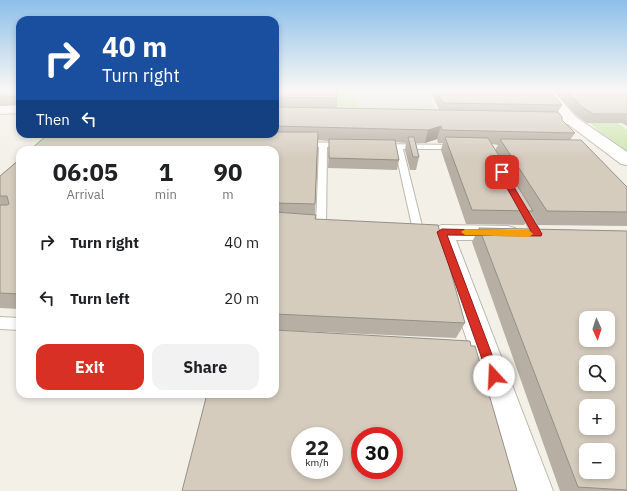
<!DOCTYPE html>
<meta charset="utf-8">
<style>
:root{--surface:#fff;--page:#f2f2f2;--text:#202124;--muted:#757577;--accent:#d93025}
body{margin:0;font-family:"IBM Plex Sans",sans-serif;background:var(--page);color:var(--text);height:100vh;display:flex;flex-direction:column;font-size:15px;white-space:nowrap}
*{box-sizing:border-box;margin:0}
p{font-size:13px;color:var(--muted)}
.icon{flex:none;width:22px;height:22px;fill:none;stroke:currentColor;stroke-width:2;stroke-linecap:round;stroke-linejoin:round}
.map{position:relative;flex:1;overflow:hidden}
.panel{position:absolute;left:16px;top:146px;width:263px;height:252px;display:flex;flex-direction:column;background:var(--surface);border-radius:12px;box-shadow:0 2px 6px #0003}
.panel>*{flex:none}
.top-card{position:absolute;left:16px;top:16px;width:263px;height:122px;border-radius:12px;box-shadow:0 2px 6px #0003;background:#1a4fa0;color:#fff;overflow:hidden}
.needle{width:26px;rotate:177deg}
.buttons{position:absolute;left:579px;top:311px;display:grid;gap:8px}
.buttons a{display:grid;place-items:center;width:36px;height:36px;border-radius:8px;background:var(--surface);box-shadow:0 2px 6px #0003;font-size:20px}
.speed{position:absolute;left:291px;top:427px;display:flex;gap:8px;font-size:20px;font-weight:700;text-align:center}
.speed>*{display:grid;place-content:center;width:52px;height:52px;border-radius:50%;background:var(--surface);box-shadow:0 2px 6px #0003;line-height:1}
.speed small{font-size:10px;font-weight:400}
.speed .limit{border:6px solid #d22;background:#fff;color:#111}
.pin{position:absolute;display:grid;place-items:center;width:34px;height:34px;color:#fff;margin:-17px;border-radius:8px;box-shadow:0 2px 6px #0006}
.me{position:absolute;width:44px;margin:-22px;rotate:340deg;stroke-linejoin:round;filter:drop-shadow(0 0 3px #0008)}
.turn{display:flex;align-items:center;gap:14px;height:84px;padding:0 20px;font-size:18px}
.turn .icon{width:52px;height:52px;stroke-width:2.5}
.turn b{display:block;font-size:28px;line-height:34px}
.then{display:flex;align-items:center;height:38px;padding:0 20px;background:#0003;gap:8px;font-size:15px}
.eta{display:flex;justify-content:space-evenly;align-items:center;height:68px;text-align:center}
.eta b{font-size:24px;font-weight:700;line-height:28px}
.primary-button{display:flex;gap:8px;margin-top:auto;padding:8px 20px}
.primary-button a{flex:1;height:46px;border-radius:12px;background:var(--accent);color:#fff;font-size:16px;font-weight:700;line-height:46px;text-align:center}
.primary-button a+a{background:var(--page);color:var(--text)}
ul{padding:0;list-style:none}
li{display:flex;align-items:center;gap:12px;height:56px;padding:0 20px}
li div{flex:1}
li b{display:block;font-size:15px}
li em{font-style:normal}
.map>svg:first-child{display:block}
</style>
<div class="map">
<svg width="627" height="491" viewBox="0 0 627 491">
<rect width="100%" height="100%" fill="#f3f0e8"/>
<path fill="#cee6b2" d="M337 90H355L358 106 435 107 439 114 336 109Z
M590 123H618L627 130V154L612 143Z"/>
<path fill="#e5e3e0" d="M355 90H426L435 107H358Z"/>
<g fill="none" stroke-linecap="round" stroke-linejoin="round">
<g stroke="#bfb8ab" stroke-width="2">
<path id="lane" d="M299 142 343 143 347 145 343 147H327L326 225 325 227H317L316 225 319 147 299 146Z
M379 144 457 145 461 147 457 149H403L423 230 422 233H414L413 230 395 149 379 148Z
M521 202 524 203 542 234 541 237H533L532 234 516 205Z
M0 317 20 318V330L0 329Z"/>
</g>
<g stroke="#bfb8ab" stroke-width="2">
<path id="street" d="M539 90H552L576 117 627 152V165L621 164 568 124 527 122 525 119 527 116 560 115Z
M20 105V113L0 114V106Z
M442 225 507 226 515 228 518 233 515 238 507 240H456L553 491H517L431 232 435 227Z"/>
</g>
<use href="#lane" fill="#fff" fill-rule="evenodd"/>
<use href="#street" fill="#fff" fill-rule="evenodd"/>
</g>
<path fill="#b7afa3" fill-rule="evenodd" d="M0 90H20V105L0 106Z
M275 90H337V108L439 110 430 90H549L562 105 558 112 562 120 575 133 570 140 627 187V226L538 225 531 213 524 225 466 224 441 150 443 143H438L437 139 425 143H416L419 157 416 170H410L405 150 406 143 395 142 399 160 397 170 328 168 329 141 318 140 315 214 316 219 465 323 456 338 275 330V394ZM492 144 498 145 495 150Z
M553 90H627V126L622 123H587L577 116Z
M20 159V309L0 308V176Z
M479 228 627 231V491H560L472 242Z"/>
<path fill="#958f85" d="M441 126 437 139 425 143 428 130Z"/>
<path fill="#d5ccbe" stroke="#958f85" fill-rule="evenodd" d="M0 90H20V96L0 97Z
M275 90H337V98L275 97Z
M436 90H549L562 105 443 103Z
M566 90H627V114H593L582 107Z
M275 107 558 112 562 117V120L575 133 442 130 441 126 428 130 275 126Z
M275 132H318L315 204 275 203V150H30L48 134H275Z
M408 137H414L419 157H413Z
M445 137 488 138 533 211 472 210Z
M329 139 395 140 399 160 329 158Z
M500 139 581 140 627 187V212L547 211Z
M20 159V294L0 293V205H7L9 204 7 196H0V176Z
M275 212 316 215 315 219 438 225 465 323 275 314Z
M479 228 627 231V490L578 487ZM586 318H608V340H586ZM586 362H608V384H586ZM586 406H608V428H586ZM586 450H608V472H586Z
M275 330 470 341 471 346H475L517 491H182L207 394H275ZM300 436H334V470H300ZM360 436H394V470H360Z"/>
<linearGradient id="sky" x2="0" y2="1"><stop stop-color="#8dbfea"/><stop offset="0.57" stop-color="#faf8f5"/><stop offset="1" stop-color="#faf8f5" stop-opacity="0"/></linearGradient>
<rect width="627" height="159" fill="url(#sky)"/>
<path fill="#d93025" stroke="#8d1f18" d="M502 170 505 172 542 234 541 236 447 235 500 376 498 381 494 382 489 381 488 376 437 232 442 229 531 231 498 172Z"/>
<path fill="#f59e0b" d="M465 229 529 230 533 234 529 237 465 235 461 232Z"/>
</svg>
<div class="buttons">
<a><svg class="needle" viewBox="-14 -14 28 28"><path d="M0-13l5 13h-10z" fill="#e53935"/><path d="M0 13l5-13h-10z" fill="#757577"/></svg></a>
<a><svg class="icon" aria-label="search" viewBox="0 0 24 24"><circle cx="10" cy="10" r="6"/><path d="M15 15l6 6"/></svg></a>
<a>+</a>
<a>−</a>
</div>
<div class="speed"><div>22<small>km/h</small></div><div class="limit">30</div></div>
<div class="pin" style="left:502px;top:172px;background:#d93025"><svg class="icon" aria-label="arrive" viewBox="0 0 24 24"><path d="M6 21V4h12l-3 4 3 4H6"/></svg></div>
<svg class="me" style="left:494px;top:376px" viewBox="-20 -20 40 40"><circle r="19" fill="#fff"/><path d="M0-13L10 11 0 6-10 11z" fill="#d93025"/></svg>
<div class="top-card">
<div class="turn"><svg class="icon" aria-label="right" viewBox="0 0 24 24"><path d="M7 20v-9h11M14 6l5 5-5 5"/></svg><div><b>40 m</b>Turn right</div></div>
<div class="then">Then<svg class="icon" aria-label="left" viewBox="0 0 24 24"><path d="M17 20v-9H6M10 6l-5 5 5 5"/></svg></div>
</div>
<section class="panel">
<div class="eta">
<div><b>06:05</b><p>Arrival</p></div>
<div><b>1</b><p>min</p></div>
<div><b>90</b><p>m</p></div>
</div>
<ul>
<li><svg class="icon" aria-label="right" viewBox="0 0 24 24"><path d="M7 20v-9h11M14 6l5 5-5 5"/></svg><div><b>Turn right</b></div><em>40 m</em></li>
<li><svg class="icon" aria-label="left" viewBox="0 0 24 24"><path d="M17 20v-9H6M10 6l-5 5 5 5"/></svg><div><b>Turn left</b></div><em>20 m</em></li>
</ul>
<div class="primary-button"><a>Exit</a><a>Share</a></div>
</section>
</div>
